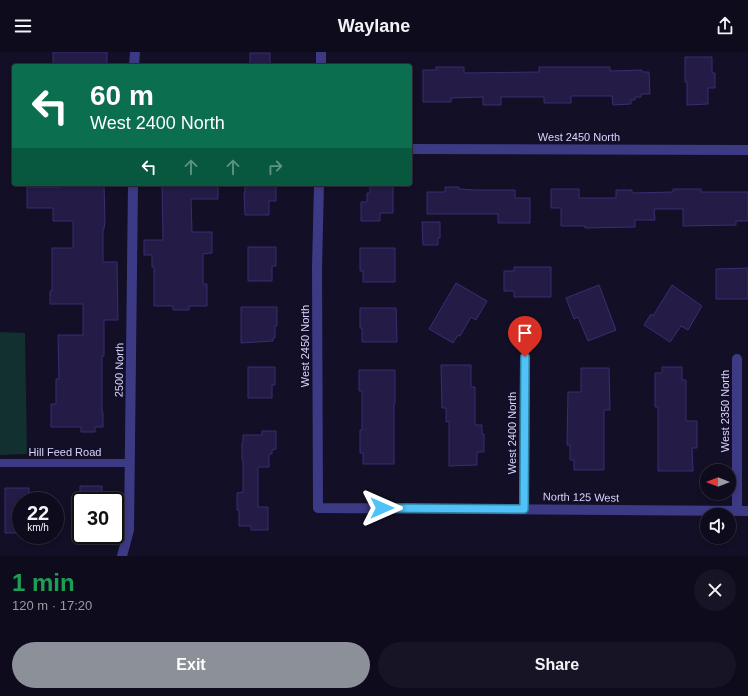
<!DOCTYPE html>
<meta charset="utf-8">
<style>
:root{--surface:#0e0b1c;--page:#171425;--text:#f1f3f6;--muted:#9b9ba3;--line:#2e2b3b;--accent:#8c9099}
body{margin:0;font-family:Helvetica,sans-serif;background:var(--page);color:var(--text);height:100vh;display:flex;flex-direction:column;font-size:15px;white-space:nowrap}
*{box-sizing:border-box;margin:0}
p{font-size:13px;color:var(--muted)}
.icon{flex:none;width:22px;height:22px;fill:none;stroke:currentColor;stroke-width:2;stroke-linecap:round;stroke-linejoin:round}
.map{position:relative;height:504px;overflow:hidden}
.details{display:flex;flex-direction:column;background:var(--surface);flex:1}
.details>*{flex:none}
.banner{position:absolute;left:12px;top:12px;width:400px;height:122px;border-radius:4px;box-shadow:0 2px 6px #0003,0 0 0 1px var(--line);background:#0b6e4f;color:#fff;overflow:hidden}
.needle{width:26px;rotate:270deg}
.tools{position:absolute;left:700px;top:412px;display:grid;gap:8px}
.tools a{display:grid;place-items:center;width:36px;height:36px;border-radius:50%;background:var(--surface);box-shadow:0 2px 6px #0003,0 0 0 1px var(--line);font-size:20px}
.speed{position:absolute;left:12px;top:440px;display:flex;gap:8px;font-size:20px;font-weight:700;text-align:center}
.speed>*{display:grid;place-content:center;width:52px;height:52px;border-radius:50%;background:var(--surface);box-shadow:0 2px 6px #0003,0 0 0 1px var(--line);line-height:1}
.speed small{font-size:10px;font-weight:400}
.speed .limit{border:2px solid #111;border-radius:6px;background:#fff;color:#111}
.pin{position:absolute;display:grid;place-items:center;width:34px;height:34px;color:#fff;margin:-41px -17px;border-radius:50% 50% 50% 0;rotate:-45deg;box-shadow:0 0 4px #0007}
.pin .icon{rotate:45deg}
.me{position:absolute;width:44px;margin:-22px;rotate:90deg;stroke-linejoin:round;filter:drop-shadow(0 0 3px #0008)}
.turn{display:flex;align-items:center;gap:14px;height:84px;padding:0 12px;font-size:18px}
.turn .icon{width:52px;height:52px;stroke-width:2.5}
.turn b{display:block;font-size:28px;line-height:34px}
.lanes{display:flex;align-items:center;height:38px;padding:0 12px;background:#0003;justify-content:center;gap:20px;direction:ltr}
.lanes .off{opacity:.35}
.round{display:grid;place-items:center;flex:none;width:42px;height:42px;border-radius:21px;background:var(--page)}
.overview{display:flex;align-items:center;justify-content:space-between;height:68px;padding:0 12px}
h1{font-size:24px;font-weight:700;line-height:30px;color:#1e9e55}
.button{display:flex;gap:8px;margin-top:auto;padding:8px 12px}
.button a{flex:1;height:46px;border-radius:24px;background:var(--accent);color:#fff;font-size:16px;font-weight:700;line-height:46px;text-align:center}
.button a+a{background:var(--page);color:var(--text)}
header{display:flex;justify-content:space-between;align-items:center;height:52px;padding:0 12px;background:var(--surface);font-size:18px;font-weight:700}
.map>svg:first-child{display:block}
</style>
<header><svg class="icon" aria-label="menu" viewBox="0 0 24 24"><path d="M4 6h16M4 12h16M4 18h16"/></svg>Waylane<svg class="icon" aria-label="share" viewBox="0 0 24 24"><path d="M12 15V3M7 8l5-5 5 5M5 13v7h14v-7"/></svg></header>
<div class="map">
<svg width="748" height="504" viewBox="0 0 748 504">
<rect width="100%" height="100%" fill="#130f26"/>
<path fill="#12302f" d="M0 280 25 281 27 402 0 403Z"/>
<path fill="#241b47" stroke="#3b2d73" d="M53 0H107V14H53Z
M250 1H270V14H250Z
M685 5H712V21H715V36H708V52L687 53V30H685Z
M436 15H464V21L539 20V15H610V19L642 18V20H649L650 42H641V45H635V48H631V52L613 53 612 44H571V51H544V45H501V53H483V45L451 46V50H423V18H436Z
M59 132H104L105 169 104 177H103V210H117L118 268H104V304H102V360H103V375H95V380H81V375H51V352H56V327H59L58 283H83V252H50V239H52V196H73V169H53V156H27V135H60Z
M162 132H218V147H191L192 180H212V201L203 202V232H207V254H189V258H173V254H154V215H152V203H144V188H163Z
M245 132H276V149H269V163H245L244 140H245Z
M393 133V161H380V169H361V150H367V141H370V134Z
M445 135H459V137L475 138H515V146H530V171H498V162H427V140H445Z
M551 137H579V146H616V138H632V141L673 140V137H701V140H748V169H736V173L683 174V157H654L655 168H635V175L585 176V174H561V156H551Z
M422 170H440V186H438V193H423Z
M248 195H276V214H272V229H248Z
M360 196H395V230H363V219H360Z
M514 215H551V245H514V239H504V219H514Z
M748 216V247H716V217Z
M456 231 487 249 476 268 471 265 460 284 458 283 453 291 429 277Z
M599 233 616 278 588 289 578 265 574 267 566 246Z
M672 233 702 254 688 278 681 274 670 290 644 273 651 262 653 264Z
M241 255H277V274H275V286H273V289L241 291Z
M360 256H396L397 290H362V276H360Z
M441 313H471V335H475V373H482V382H484V400H477V413L449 414V369L446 370V356H442Z
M248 315H275V333H272V346H248Z
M662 315H682V328H686V369H697V396H692L693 419H658V355H655V321H662Z
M581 316H609L610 358H604V418H574V408H570V393H567L568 340H581Z
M359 318H395V352H394V412H363V401H360V378H362V339H359Z
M262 379H276V397L272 398V402H269V415H258V455H268V478H251V474H239V458H237V441L243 440V408H242V391L243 390V383H262Z
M80 434H102V449H80Z
M5 436H29V449H21V481H5Z"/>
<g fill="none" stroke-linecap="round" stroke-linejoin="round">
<path stroke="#3d3a85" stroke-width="8" d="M0 411H130"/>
<path stroke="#3d3a85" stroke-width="10" d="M134 14 135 0
M321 14V0
M410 97 748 98
M319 132 317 216 318 456 748 459
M737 307V459
M524 457 525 305
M122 504 129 478 133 132"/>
</g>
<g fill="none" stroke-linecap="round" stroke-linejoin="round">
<g stroke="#337fa1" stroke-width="10">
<path id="route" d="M382 456 524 457 525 305"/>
</g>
<use href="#route" stroke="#4fc3f7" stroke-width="7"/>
</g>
<g text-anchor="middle" stroke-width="4" stroke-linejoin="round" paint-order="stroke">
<g font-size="11" fill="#d9d4ff" stroke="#130f26">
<text x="579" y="89">West 2450 North</text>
<text transform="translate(305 294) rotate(-90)" y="4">West 2450 North</text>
<text transform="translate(119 318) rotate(-89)" y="4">2500 North</text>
<text transform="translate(725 359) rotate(-90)" y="4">West 2350 North</text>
<text transform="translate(512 381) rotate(-90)" y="4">West 2400 North</text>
<text x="65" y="404">Hill Feed Road</text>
<text transform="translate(581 445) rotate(1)" y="4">North 125 West</text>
</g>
</g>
</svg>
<div class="tools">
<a><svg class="needle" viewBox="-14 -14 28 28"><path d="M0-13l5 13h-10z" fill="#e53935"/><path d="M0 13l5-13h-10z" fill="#9b9ba3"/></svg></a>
<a><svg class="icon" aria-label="sound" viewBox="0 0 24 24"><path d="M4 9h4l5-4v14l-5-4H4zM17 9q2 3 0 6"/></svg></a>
</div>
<div class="speed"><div>22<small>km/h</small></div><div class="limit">30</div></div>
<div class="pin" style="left:525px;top:305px;background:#d93025"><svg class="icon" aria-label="arrive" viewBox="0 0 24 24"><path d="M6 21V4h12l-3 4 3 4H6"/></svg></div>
<svg class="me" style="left:382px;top:456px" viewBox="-20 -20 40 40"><path d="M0-17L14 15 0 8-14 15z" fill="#4fc3f7" stroke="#fff" stroke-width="4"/></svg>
<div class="banner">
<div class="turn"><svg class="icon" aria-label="left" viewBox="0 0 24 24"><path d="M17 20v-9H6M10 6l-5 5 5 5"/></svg><div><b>60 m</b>West 2400 North</div></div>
<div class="lanes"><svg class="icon" aria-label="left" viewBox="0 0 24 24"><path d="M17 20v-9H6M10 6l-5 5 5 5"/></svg><svg class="icon off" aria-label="ahead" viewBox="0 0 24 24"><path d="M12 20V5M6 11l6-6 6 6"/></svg><svg class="icon off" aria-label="ahead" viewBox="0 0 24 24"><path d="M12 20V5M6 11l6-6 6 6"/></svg><svg class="icon off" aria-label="right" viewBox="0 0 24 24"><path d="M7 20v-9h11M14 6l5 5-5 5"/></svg></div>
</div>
</div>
<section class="details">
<div class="overview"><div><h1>1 min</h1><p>120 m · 17:20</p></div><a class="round"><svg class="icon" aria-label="close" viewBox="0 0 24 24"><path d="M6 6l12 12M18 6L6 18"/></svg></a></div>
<div class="button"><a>Exit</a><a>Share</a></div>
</section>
